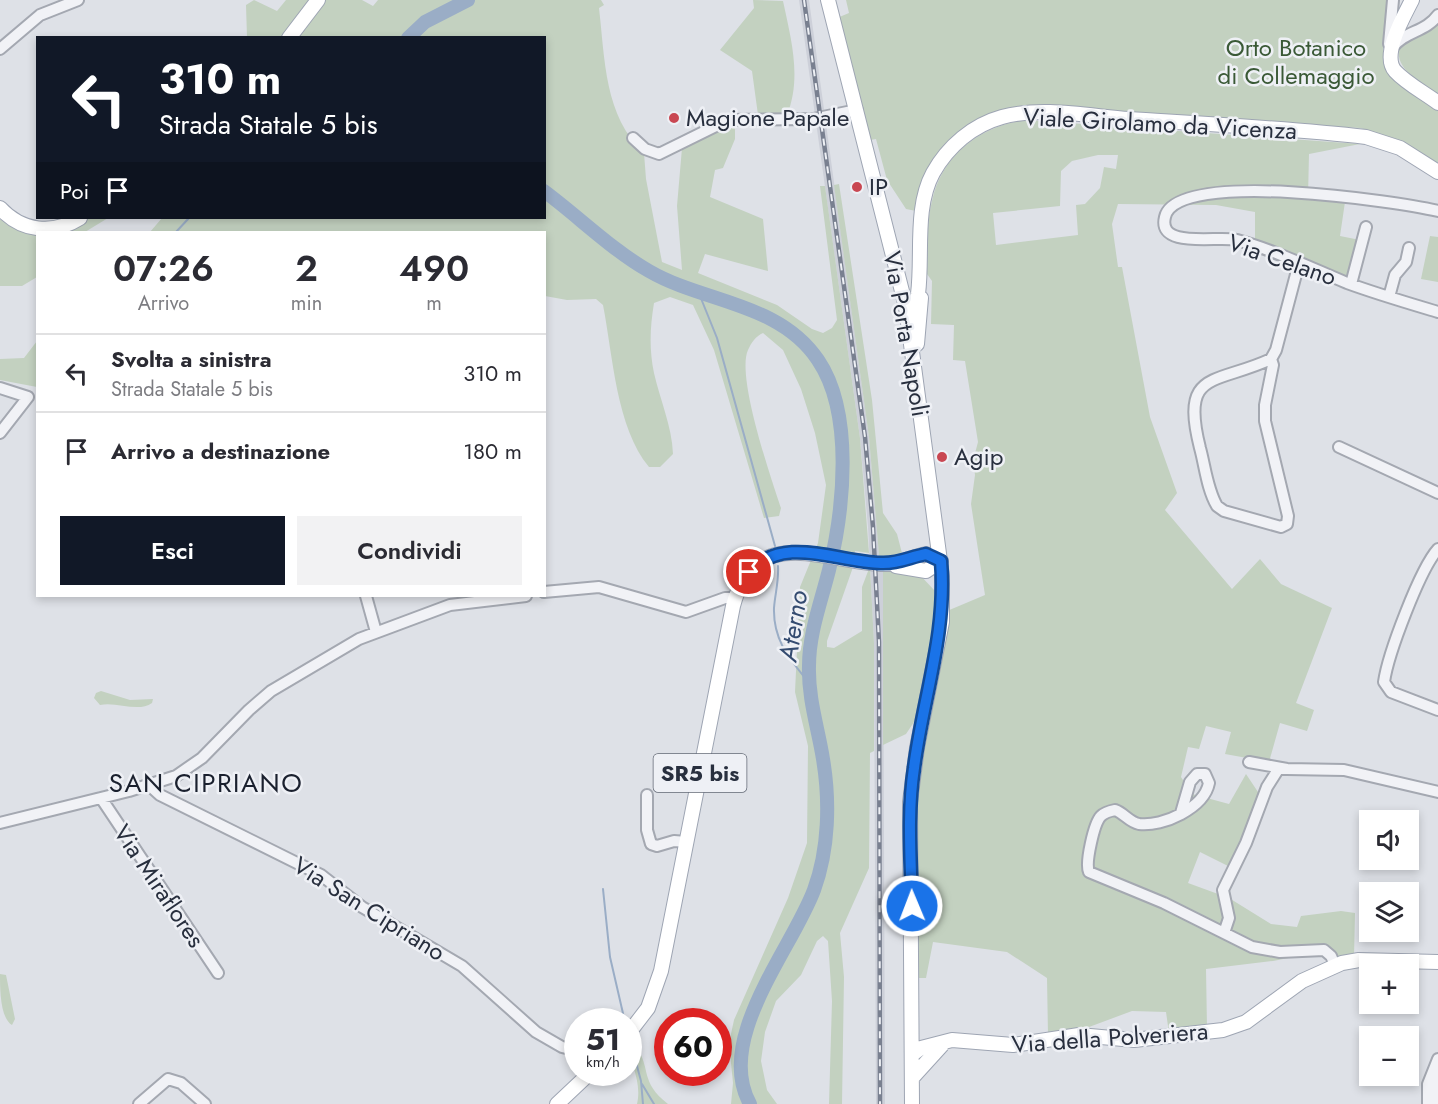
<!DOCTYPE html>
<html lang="it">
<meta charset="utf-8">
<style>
:root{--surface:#fff;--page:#f2f2f3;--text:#2b2b33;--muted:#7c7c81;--line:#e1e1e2;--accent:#111827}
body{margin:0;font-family:Jost,sans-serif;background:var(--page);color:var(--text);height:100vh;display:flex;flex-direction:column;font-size:22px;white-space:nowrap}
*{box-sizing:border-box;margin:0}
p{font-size:20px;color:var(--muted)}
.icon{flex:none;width:33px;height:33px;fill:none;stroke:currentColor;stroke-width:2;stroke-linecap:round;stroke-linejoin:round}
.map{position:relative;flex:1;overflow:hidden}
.details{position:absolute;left:36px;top:231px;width:510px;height:366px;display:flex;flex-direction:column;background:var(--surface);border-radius:0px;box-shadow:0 3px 9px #0003}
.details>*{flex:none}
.hud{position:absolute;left:36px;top:36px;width:510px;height:183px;border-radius:0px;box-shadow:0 3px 9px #0003;background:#111827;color:#fff;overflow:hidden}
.controls{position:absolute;left:1359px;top:810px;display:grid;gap:12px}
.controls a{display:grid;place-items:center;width:60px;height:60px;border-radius:0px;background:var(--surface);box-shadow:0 3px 9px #0003;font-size:30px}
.speed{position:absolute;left:564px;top:1008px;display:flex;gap:12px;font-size:30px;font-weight:700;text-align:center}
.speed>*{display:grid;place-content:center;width:78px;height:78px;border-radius:50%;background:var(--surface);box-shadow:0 3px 9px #0003;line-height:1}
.speed small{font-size:15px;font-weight:400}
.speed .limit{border:9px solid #d22;background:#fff;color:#111}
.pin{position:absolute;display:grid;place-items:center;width:51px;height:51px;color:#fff;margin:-26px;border:3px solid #fff;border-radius:50%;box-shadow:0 2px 6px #0007}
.me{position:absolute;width:66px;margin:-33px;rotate:359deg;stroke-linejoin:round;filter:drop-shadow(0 0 4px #0008)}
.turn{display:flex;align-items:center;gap:21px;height:126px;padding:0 24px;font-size:27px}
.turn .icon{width:78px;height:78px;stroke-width:2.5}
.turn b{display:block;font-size:42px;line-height:51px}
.then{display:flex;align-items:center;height:57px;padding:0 24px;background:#0003;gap:12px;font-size:22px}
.eta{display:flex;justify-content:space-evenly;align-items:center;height:102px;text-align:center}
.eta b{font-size:36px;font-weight:600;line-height:42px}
.button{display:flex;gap:12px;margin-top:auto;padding:12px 24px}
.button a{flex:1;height:69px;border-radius:0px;background:var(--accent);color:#fff;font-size:24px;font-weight:600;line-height:69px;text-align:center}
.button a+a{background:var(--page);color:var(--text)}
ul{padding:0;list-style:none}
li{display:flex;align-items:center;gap:18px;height:78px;padding:0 24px;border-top:2px solid var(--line)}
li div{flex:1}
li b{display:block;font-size:22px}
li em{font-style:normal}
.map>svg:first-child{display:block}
</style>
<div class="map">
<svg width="1438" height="1104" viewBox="0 0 1438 1104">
<rect width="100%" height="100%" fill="#dee1e7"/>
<path fill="#cdd0d9" d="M799 0H809L869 437 880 567H883L885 1104H876L874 643 868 527 860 438Z"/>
<path fill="#c3d1c0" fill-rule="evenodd" d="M254 0 277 11 286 0H313L283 37H247L246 5Z
M325 0H362L373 6 378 0H601L604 5 599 8C605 59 604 116 644 153L646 179 662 262 682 270 677 206 682 148 723 125 735 124V139L723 168 715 170 710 197 763 219 768 271 705 254 698 273 777 305 812 329 823 333 832 328 837 320 820 186H825L860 438 869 553 855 551 852 570 827 641V647L834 648 862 631V587L870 566 874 643V751L870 753 869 868 840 933 844 977 842 1104H829L832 1001 828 941 823 936 817 941 801 975 776 1001 765 1032 761 1061 767 1090 777 1104H731L733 1083 729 1043 734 1020 788 898 807 843 808 746 795 692 800 587 818 543 826 485 815 433 801 389 783 350 763 333C756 336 751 343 748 350 736 376 771 478 781 508L779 516 764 518 714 350 693 305 670 297 654 303C650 327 649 349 654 373 660 400 672 426 673 454L660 467H649C616 427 613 356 603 305L596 299 567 300 545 296 544 232H150L162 218H544V38L296 37Z
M753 0 783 1C791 39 802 78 787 115H758L752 71 720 50 754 8Z
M846 0H1388C1388 12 1384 25 1383 37 1381 81 1407 88 1438 111V163L1396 139 1360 128 1022 106C964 115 921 152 916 211L906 209 887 180 876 139 870 140 837 18 849 13Z
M1438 19V94C1420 81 1392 69 1400 44Z
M1027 120 1360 144 1309 154 1308 197 1345 202 1340 236 1360 240 1347 277 1255 240V212L1216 205 1118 204 1112 224 1118 267H1122L1150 417 1177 493 1165 510 1232 589 1260 559 1281 584 1332 608 1296 703 1314 710 1307 731 1280 723 1269 762 1225 754 1231 732 1206 726 1199 749 1188 747 1181 777 1192 794 1229 804 1246 774 1260 795 1232 868 1200 852 1188 883 1229 898 1271 924 1297 927 1301 916 1341 911 1355 913 1354 957 1338 961 1329 950 1273 961 1206 969 1207 1028 1169 1033 1166 1012 1132 1011 1081 1030 1048 1035 1047 978 1007 952 933 942 926 978H918L915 791 947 611 985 595 971 504 975 475 973 461 978 442 965 361 953 360 954 325 931 324 932 281 927 274C928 250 926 224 932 201 942 154 982 125 1027 120ZM1098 155H1118L1116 169 1104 167 1100 188 1085 204 1076 205 1078 235 996 245 993 213 1060 206 1061 171 1072 161Z
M839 184 872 400 883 513 897 534 903 557 935 591 937 611 920 713 906 734 883 745V568L880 567 869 437 834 185Z
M88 218H108L85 232H51Z
M5 219 37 233V277L22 286H0V220Z
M1430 236 1438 237V282L1421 279Z
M37 341V387L0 380V359L24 358Z
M101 691 130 700 153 699 152 703C138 713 116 701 100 705L94 698 96 693Z
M0 974 6 975 15 1019 12 1025C0 1018 0 989 0 974Z
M630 1045 636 1046C652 1070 639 1081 668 1104H637C643 1079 626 1057 630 1045Z"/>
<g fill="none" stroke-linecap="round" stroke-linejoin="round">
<path stroke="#9aadc6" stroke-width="2" d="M176 232 189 218
M698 291 717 338 775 546
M778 566C779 581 775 594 774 608 773 641 790 659 809 683
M603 889 610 957 625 1022
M630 1040 641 1081 643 1104
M642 1084 654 1104"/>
<path stroke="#9aadc6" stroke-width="14" d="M408 38 425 22 468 0
M544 191C579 217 612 250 649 271 704 303 779 302 818 360 854 413 844 509 829 570 821 602 809 633 809 666 808 698 818 728 823 759 830 801 829 849 814 890 792 949 714 1039 750 1104"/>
<g stroke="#a4a8b1" stroke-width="14">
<path id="minor" d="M1389 44 1393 0
M1393 47C1405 31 1426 32 1438 15
M0 49 40 15 78 0
M633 138 645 149 659 154 728 120 813 119 857 110
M1438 211C1400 202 1176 168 1165 217 1157 250 1220 235 1237 240 1274 250 1311 268 1347 283 1377 294 1408 303 1438 312
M1351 284 1366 227
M1389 297 1395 275 1406 262 1409 248
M1271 359C1215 385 1180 369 1200 448 1205 466 1207 489 1217 506L1224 511 1281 527 1287 524 1288 516 1265 421V405L1273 365 1271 359 1276 350 1299 263
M0 388 28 397 0 433
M1339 447 1438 493
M1438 549C1420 569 1388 654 1384 682L1391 692 1438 710
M544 592 599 587 686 612 725 598H735
M366 596 376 632
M1249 762 1287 769 1344 770 1438 792
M149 785 160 795 321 875 362 907 462 966 536 1032 562 1047 578 1051
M647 795V830L651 844 657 846 674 841 686 842
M101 798 218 973
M1181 813 1190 782 1197 774H1205L1209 783C1204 808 1163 827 1139 824 1129 822 1124 813 1115 810 1110 811 1105 812 1101 816 1094 823 1085 863 1089 872L1164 903 1252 947 1280 952 1324 950 1331 956 1335 965
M0 823 129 791 176 776 202 758 249 710 271 691 359 639 450 605 526 596
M1224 933 1229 918 1223 890 1246 843 1267 787 1279 768
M139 1104 168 1079 181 1083 205 1104
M1428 1104V1084L1438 1059
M1438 1104V1065"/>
</g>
<g stroke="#9ea5b3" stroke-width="16">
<path id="major" d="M828 0 906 307 942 576V622L917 748 910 802 912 1104
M1412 0C1404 16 1381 55 1395 71 1407 84 1425 93 1438 103
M289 38 318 0
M0 208C22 232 53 235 80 218
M908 314 916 304 918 294C923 256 914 208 933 173 948 146 973 125 1002 117 1042 106 1089 116 1129 119 1208 124 1287 128 1366 137L1400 148 1438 172
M917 344 921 298
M896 566 926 571 941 561
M628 1034 648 1008 661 971 733 606C755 521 826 563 885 564 900 564 912 557 926 554L941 561
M913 1054 921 1048 952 1040 1013 1045 1079 1035 1134 1040 1223 1030 1246 1022 1302 981 1342 963 1359 960 1438 962
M912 1078 942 1045
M557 1104 591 1072"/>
</g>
<use href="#minor" stroke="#f1f2f6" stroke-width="10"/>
<use href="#major" stroke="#fff" stroke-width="14"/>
<g stroke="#798090" stroke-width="4.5">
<path id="rail" d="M804 0 865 437 873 527 879 642 880 1104"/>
</g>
<use href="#rail" stroke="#eef0f5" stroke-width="2" stroke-dasharray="7" stroke-linecap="butt"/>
</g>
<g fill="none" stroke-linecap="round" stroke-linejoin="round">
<g stroke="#114b97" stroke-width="15">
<path id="route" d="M749 572C785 534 836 562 881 563 898 564 910 557 926 554L941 561C947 633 923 698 914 768 907 814 911 860 912 906"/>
</g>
<use href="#route" stroke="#1a73e8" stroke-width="10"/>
</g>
<g fill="#c94752" stroke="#eef0f5" stroke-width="2">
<circle cx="674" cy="118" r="6"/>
<circle cx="857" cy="187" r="6"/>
<circle cx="942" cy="457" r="6"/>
</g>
<g text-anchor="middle" stroke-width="5" stroke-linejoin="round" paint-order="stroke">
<rect fill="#eef0f5" stroke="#636975" stroke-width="1.5" x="653.5" y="754" width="93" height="38" rx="4.5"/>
<g font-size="22" font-weight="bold" fill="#282f3e">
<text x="700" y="781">SR5 bis</text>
</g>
<g font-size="24" fill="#3a5936" stroke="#eef0f5">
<text x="1296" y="56">Orto Botanico<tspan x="1296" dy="28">di Collemaggio</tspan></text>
</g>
<g font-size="24" fill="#282f3e" stroke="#eef0f5" text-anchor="start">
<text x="686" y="126">Magione Papale</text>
<text x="869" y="195">IP</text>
<text x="954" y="465">Agip</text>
</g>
<g font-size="24" fill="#282f3e" stroke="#eef0f5">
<text transform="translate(1160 124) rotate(3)" y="8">Viale Girolamo da Vicenza</text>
<text transform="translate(1282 260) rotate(19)" y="8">Via Celano</text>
<text transform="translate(906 334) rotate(80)" y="8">Via Porta Napoli</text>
<text transform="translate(159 886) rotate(56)" y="8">Via Miraflores</text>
<text transform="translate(369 909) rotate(32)" y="8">Via San Cipriano</text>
<text transform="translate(1110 1038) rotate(-4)" y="8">Via della Polveriera</text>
</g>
<g font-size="26" font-style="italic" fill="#344b70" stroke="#eef0f5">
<text transform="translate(793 626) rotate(-81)" y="9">Aterno</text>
</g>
<g font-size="26" letter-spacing="1.5" fill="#1a202e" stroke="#eef0f5">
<text x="206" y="792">SAN CIPRIANO</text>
</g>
</g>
</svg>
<div class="controls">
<a><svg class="icon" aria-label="sound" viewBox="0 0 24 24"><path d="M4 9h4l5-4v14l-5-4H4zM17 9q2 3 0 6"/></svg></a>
<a><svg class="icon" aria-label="layers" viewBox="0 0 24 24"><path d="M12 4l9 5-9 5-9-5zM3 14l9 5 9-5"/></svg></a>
<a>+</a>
<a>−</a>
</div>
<div class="speed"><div>51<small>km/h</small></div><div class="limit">60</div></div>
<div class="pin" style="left:749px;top:572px;background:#d93025"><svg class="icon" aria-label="arrive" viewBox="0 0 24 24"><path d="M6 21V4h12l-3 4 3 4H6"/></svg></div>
<svg class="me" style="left:912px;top:906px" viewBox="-20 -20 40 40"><circle r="17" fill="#1a73e8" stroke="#fff" stroke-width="3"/><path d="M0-11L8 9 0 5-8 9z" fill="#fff"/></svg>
<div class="hud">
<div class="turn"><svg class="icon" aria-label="left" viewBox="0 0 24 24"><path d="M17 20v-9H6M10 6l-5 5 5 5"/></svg><div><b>310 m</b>Strada Statale 5 bis</div></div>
<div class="then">Poi<svg class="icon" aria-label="arrive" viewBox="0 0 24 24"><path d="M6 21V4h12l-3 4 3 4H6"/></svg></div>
</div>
<section class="details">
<div class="eta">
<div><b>07:26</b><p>Arrivo</p></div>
<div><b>2</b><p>min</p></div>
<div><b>490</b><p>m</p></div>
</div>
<ul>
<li><svg class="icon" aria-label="left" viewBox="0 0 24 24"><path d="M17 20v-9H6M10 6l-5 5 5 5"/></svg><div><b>Svolta a sinistra</b><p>Strada Statale 5 bis</p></div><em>310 m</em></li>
<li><svg class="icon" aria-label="arrive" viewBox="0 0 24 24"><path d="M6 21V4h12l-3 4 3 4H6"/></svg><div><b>Arrivo a destinazione</b></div><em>180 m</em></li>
</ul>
<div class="button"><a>Esci</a><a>Condividi</a></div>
</section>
</div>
